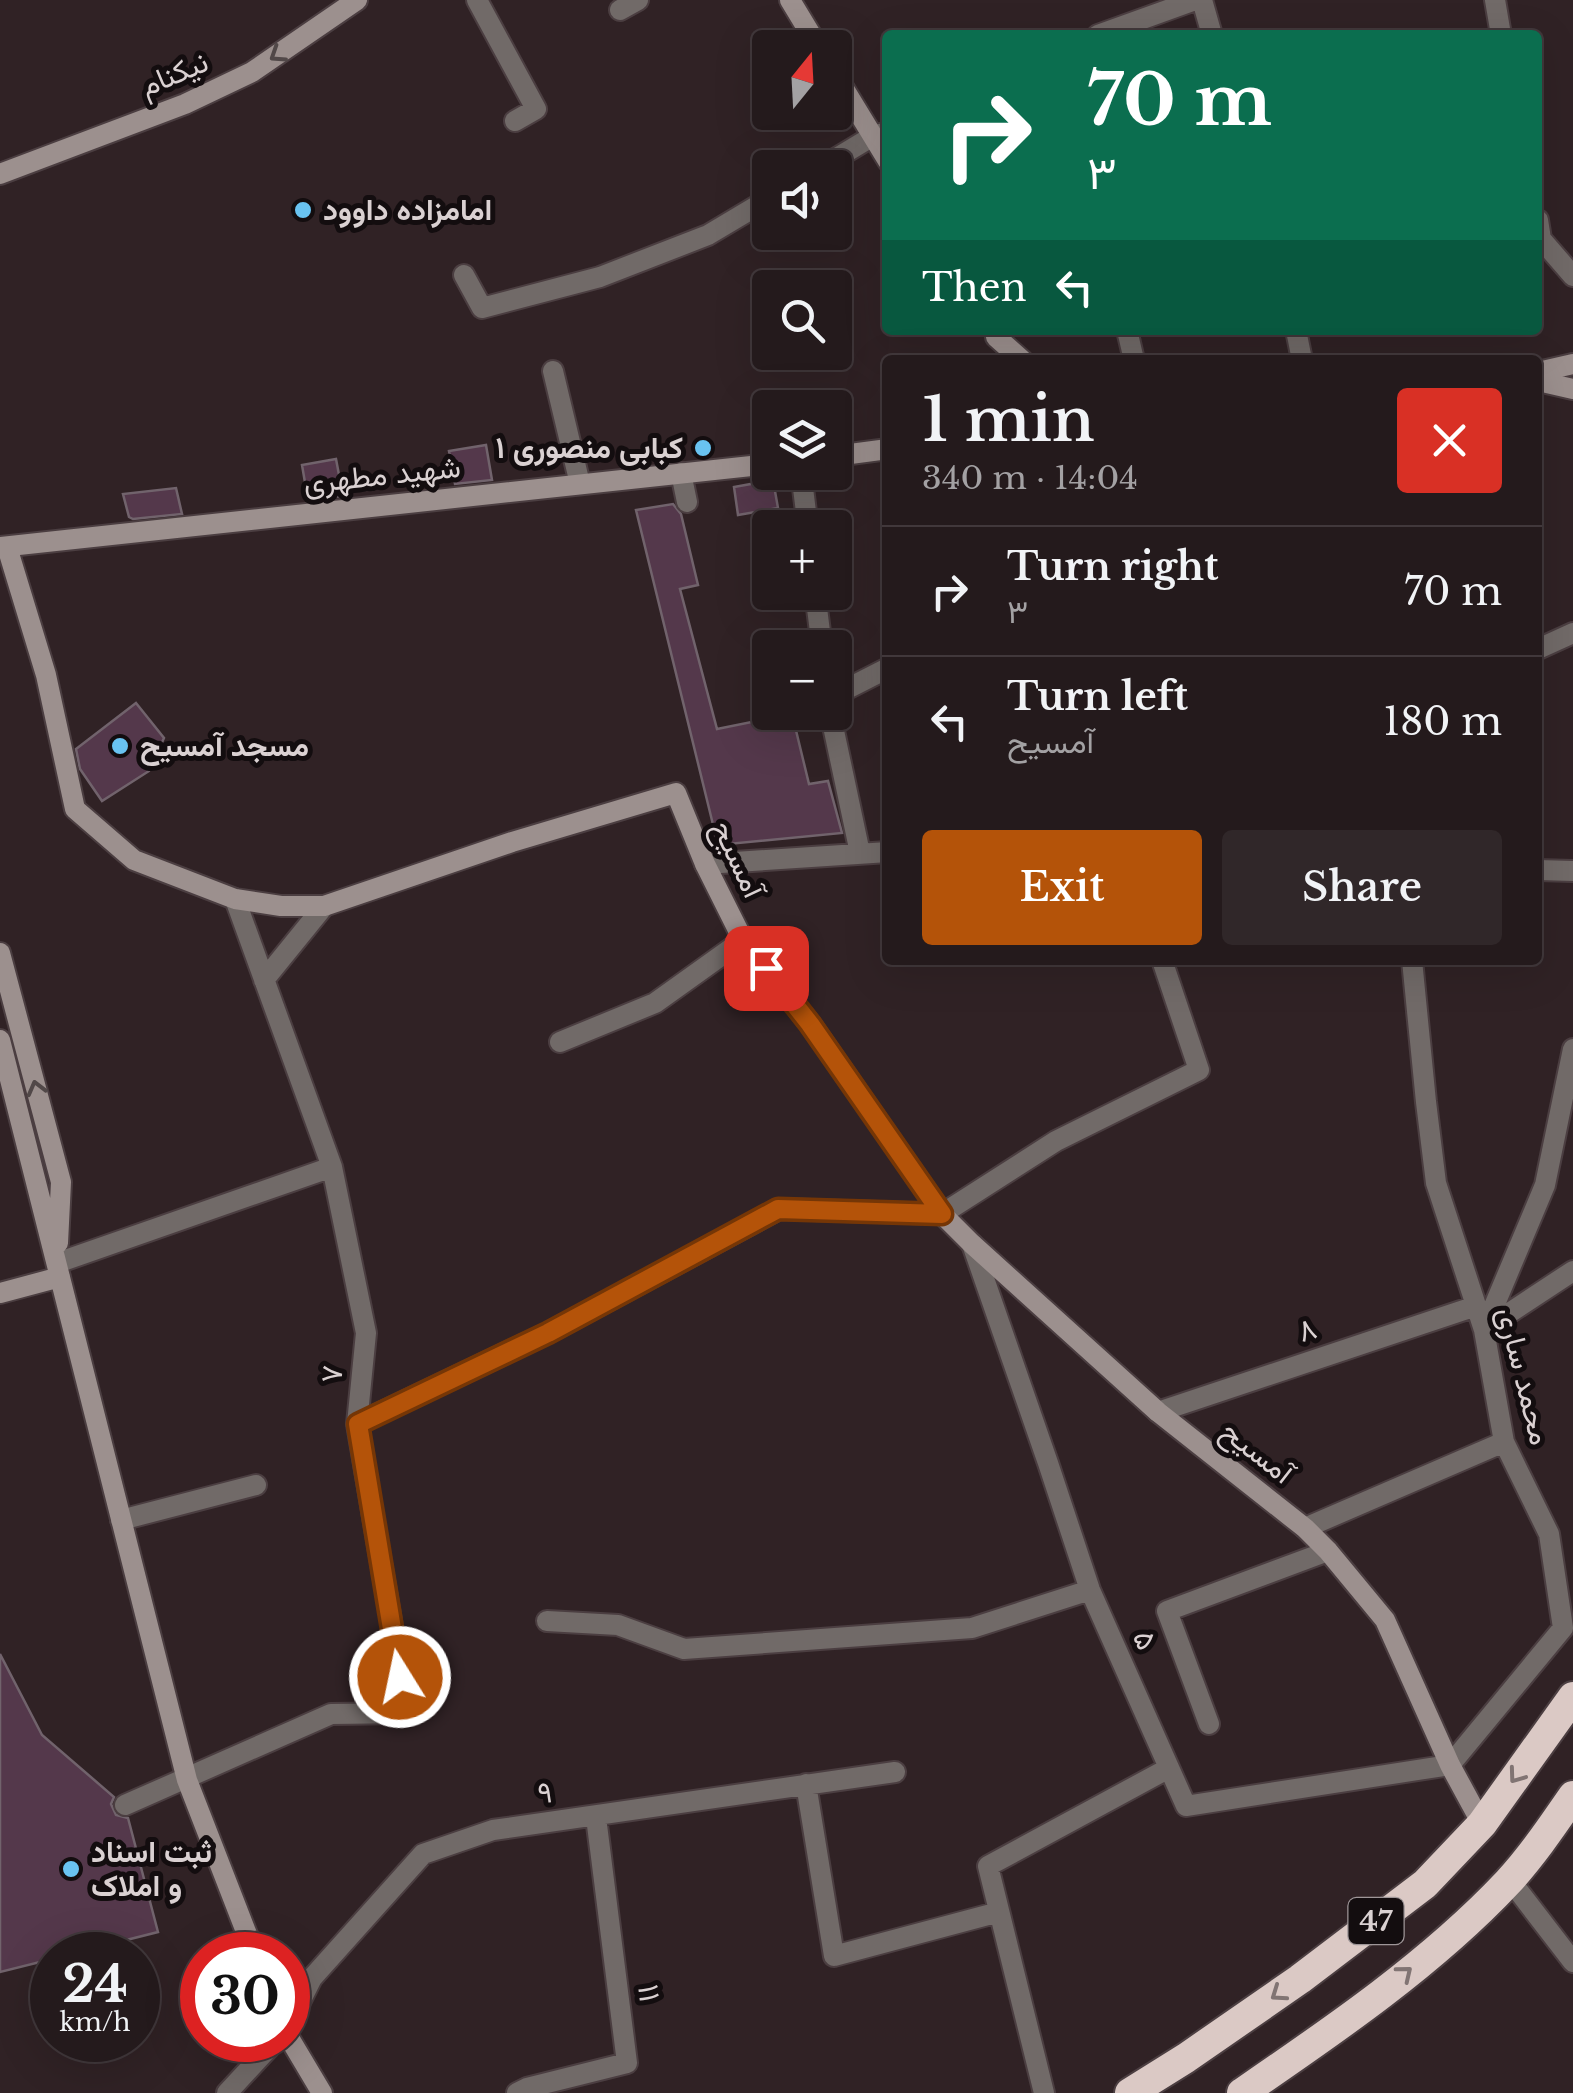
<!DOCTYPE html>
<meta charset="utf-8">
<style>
:root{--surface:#241a1c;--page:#302729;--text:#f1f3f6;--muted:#a3a1a3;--line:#41383b;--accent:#b45309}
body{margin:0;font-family:"Libre Baskerville",Vazirmatn,serif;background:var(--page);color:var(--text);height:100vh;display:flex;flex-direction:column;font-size:38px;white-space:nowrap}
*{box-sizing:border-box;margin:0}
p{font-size:32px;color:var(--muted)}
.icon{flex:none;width:55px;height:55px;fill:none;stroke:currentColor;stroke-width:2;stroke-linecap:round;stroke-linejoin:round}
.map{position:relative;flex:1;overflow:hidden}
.details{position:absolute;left:882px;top:355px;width:660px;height:610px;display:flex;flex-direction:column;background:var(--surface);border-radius:10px;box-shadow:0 10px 40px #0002,0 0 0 2px var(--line)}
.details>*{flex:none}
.banner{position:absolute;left:882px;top:30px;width:660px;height:305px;border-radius:10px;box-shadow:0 10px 40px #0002,0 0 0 2px var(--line);background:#0b6e4f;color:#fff;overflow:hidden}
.needle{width:65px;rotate:18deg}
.fabs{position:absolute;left:752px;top:30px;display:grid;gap:20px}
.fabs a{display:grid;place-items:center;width:100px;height:100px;border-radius:10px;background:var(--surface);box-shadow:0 10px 40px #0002,0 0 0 2px var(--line);font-size:50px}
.speed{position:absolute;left:30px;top:1932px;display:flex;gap:20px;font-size:50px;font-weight:700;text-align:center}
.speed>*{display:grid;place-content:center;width:130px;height:130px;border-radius:50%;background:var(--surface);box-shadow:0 10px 40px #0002,0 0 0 2px var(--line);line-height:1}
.speed small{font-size:25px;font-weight:400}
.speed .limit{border:15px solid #d22;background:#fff;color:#111}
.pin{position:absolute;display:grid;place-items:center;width:85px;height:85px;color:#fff;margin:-42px;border-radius:20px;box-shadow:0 5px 15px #0006}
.me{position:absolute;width:110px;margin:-55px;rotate:350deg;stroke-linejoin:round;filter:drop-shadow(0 0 8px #0008)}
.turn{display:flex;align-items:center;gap:35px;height:210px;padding:0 40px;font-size:45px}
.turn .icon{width:130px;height:130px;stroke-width:2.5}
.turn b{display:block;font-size:70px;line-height:85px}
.then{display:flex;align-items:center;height:95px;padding:0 40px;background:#0003;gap:20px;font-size:38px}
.round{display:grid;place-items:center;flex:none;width:105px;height:105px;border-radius:10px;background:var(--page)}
.summary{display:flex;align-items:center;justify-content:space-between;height:170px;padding:0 40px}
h1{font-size:60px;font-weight:600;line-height:75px}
.action{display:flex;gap:20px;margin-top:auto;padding:20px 40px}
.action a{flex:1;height:115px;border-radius:10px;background:var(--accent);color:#fff;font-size:40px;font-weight:600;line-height:115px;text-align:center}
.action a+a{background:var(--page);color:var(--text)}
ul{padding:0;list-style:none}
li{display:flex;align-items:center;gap:30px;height:130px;padding:0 40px;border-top:2px solid var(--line)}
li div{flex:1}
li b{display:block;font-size:38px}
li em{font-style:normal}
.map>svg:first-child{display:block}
</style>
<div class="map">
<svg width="1573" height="2093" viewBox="0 0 1573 2093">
<rect width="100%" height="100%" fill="#302225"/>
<path fill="#54384b" stroke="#71636c" stroke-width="2.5" d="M486 445 492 480 455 484 449 451Z
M336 459 343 496 308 500 302 465Z
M773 480 778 508 738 515 734 487Z
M176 488 182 514 133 519 129 517 123 494Z
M673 504 681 514 698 585 680 589 717 729 792 714 809 784 828 781 842 833 718 845 636 510Z
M136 703 164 738 149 771 102 801 80 769 76 749Z
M0 1654 42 1735 114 1797 111 1804 116 1815 128 1818 158 1932 67 1955H52V1959L0 1972Z"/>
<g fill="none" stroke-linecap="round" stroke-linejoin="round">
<g stroke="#4b3e41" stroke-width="24">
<path id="street" d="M477 0 536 109 515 121
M1202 0 1212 35
M1495 0 1501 35
M620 10 638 0
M1098 35 1195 0
M820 168 873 136 888 132
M1538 220 1541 239 1573 276
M464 275 482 308 600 277 708 235 770 198
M1127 330 1134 360
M1296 330 1302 360
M553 371 580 484
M801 472 808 528
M681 473 687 502
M815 592 822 648
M1538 649 1573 633
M835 695 888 668
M830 712 860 853
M705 864 888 852
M1538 870 1573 871
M264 980 324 906
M560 1042 655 1003 743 940
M972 1244 1048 1463 1090 1590 1186 1806 1450 1765 1563 1628 1549 1534 1504 1442 1484 1330 1436 1183 1426 1102 1412 960
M57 1263 332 1167
M1485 1329 1573 1271
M1484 1330 1545 1185 1573 1049
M1158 1412 1476 1306
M357 1424 548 1333 779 1209 942 1214 1056 1141 1199 1070 1162 960
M121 1520 256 1485
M1305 1528 1504 1442
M547 1621 618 1625 684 1649 972 1628 1090 1590
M1209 1724 1167 1611 1328 1551
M806 1784 834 1956 999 1912
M125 1805 331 1714 407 1713 357 1424 366 1333 332 1167 235 899
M1510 1880 1573 1962
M288 2026 312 1978 423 1854 493 1830 895 1772
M227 2093 276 2040
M517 2093 527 2088 627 2063 596 1817
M1044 2093 988 1866 1169 1768"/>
</g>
<g stroke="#4b3e41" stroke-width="24">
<path id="secondary" d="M790 0 819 48
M835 74 888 161
M0 174 185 104 252 72 357 0
M996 337 1022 360
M1538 372 1573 364
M1538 381 1573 389
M835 456 888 449
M0 547 770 464
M7 547 46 675 75 809 134 860 235 899 281 906H324L512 842 676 793 705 864 743 940 811 1025 942 1214 972 1244 1158 1412 1305 1528 1328 1551 1385 1620 1450 1765 1482 1824
M0 953 61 1182 58 1243
M0 1040 187 1780 255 1955
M0 1293 60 1277
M288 2036 322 2093"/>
</g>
<g stroke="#4b3e41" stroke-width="34">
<path id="highway" d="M1130 2093 1186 2058 1300 1979 1425 1884 1482 1824 1573 1697
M1242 2093C1334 2030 1432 1963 1508 1882 1532 1856 1553 1825 1573 1796"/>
</g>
<use href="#street" stroke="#716a68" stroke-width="20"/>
<use href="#secondary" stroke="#9c908e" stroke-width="20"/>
<use href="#highway" stroke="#dbc9c5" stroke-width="30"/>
</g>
<defs><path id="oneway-chevron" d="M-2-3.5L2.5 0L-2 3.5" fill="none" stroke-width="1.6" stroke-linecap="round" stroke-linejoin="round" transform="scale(2.5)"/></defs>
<g stroke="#514848">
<use href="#oneway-chevron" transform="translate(277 55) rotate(147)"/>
<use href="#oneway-chevron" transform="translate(36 1088) rotate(-105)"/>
</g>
<g stroke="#817473">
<use href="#oneway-chevron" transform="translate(1516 1776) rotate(126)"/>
<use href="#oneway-chevron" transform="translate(1405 1973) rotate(-39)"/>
<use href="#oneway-chevron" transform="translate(1278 1994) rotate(145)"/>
</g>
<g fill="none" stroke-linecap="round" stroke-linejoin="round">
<g stroke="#753606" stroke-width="25">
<path id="route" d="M400 1677 358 1424 548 1333 778 1209 942 1214 810 1024 766 968"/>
</g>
<use href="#route" stroke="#b45309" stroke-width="18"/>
</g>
<g fill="#69c3f1" stroke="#130d0f" stroke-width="4">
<circle cx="303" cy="210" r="10"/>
<circle cx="703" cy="448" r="10"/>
<circle cx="120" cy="746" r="10"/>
<circle cx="71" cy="1869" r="10"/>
</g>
<g text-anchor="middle" stroke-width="10" stroke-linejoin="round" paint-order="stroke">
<rect fill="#130d0f" stroke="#9e9698" stroke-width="2.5" x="1348.5" y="1898" width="55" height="46" rx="8"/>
<g font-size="28" font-weight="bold" fill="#dad1d2">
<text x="1376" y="1931">47</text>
</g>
<g font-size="30" fill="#dad1d2" stroke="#130d0f">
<text transform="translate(174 74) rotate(-23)" y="10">نیکنام</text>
<text transform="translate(382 475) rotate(-6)" y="10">شهید مطهری</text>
<text transform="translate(738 859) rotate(65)" y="10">آمسیح</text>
<text transform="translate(1307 1330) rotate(-18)" y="10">۸</text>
<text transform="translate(332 1374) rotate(-85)" y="10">۷</text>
<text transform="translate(1524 1376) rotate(76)" y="10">محمد ساری</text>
<text transform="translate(1257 1452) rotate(38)" y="10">آمسیح</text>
<text transform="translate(1145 1640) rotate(66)" y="10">۵</text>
<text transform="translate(545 1793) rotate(-7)" y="10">۹</text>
<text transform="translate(649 1993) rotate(83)" y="10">۱۱</text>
</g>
<g font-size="30" font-weight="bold" fill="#dad1d2" stroke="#130d0f" text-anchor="start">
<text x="323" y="220">امامزاده داوود</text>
<text x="683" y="458" text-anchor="end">کبابی منصوری ۱</text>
<text x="140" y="756">مسجد آمسیح</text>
<text x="91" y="1862">ثبت اسناد<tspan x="91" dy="34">و املاک</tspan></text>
</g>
</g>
</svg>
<div class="fabs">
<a><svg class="needle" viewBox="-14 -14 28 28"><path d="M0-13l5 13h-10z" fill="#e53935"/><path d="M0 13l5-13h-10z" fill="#a3a1a3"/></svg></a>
<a><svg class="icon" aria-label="sound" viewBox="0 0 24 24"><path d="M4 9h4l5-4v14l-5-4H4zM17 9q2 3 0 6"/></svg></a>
<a><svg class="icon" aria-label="search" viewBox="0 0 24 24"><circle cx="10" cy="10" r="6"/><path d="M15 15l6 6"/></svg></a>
<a><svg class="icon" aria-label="layers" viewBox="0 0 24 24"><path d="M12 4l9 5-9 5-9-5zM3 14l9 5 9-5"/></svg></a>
<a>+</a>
<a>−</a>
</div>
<div class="speed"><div>24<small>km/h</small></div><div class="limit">30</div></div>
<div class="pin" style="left:766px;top:968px;background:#d93025"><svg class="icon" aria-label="arrive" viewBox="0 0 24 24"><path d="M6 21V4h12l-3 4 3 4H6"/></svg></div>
<svg class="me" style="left:400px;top:1677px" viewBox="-20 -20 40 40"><circle r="17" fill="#b45309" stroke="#fff" stroke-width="3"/><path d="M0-11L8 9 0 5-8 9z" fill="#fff"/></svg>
<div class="banner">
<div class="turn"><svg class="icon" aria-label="right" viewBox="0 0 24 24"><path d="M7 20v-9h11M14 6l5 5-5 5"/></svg><div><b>70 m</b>۳</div></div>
<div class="then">Then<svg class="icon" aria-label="left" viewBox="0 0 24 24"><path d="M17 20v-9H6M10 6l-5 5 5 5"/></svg></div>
</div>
<section class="details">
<div class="summary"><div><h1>1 min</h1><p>340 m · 14:04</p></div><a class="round" style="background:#d93025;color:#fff"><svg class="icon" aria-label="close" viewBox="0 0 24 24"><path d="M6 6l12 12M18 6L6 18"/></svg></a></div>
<ul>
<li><svg class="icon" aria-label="right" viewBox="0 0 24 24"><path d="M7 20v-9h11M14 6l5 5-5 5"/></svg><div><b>Turn right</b><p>۳</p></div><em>70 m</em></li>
<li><svg class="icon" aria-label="left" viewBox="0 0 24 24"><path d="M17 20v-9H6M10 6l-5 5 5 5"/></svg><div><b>Turn left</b><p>آمسیح</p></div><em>180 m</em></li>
</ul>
<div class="action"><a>Exit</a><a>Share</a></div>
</section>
</div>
